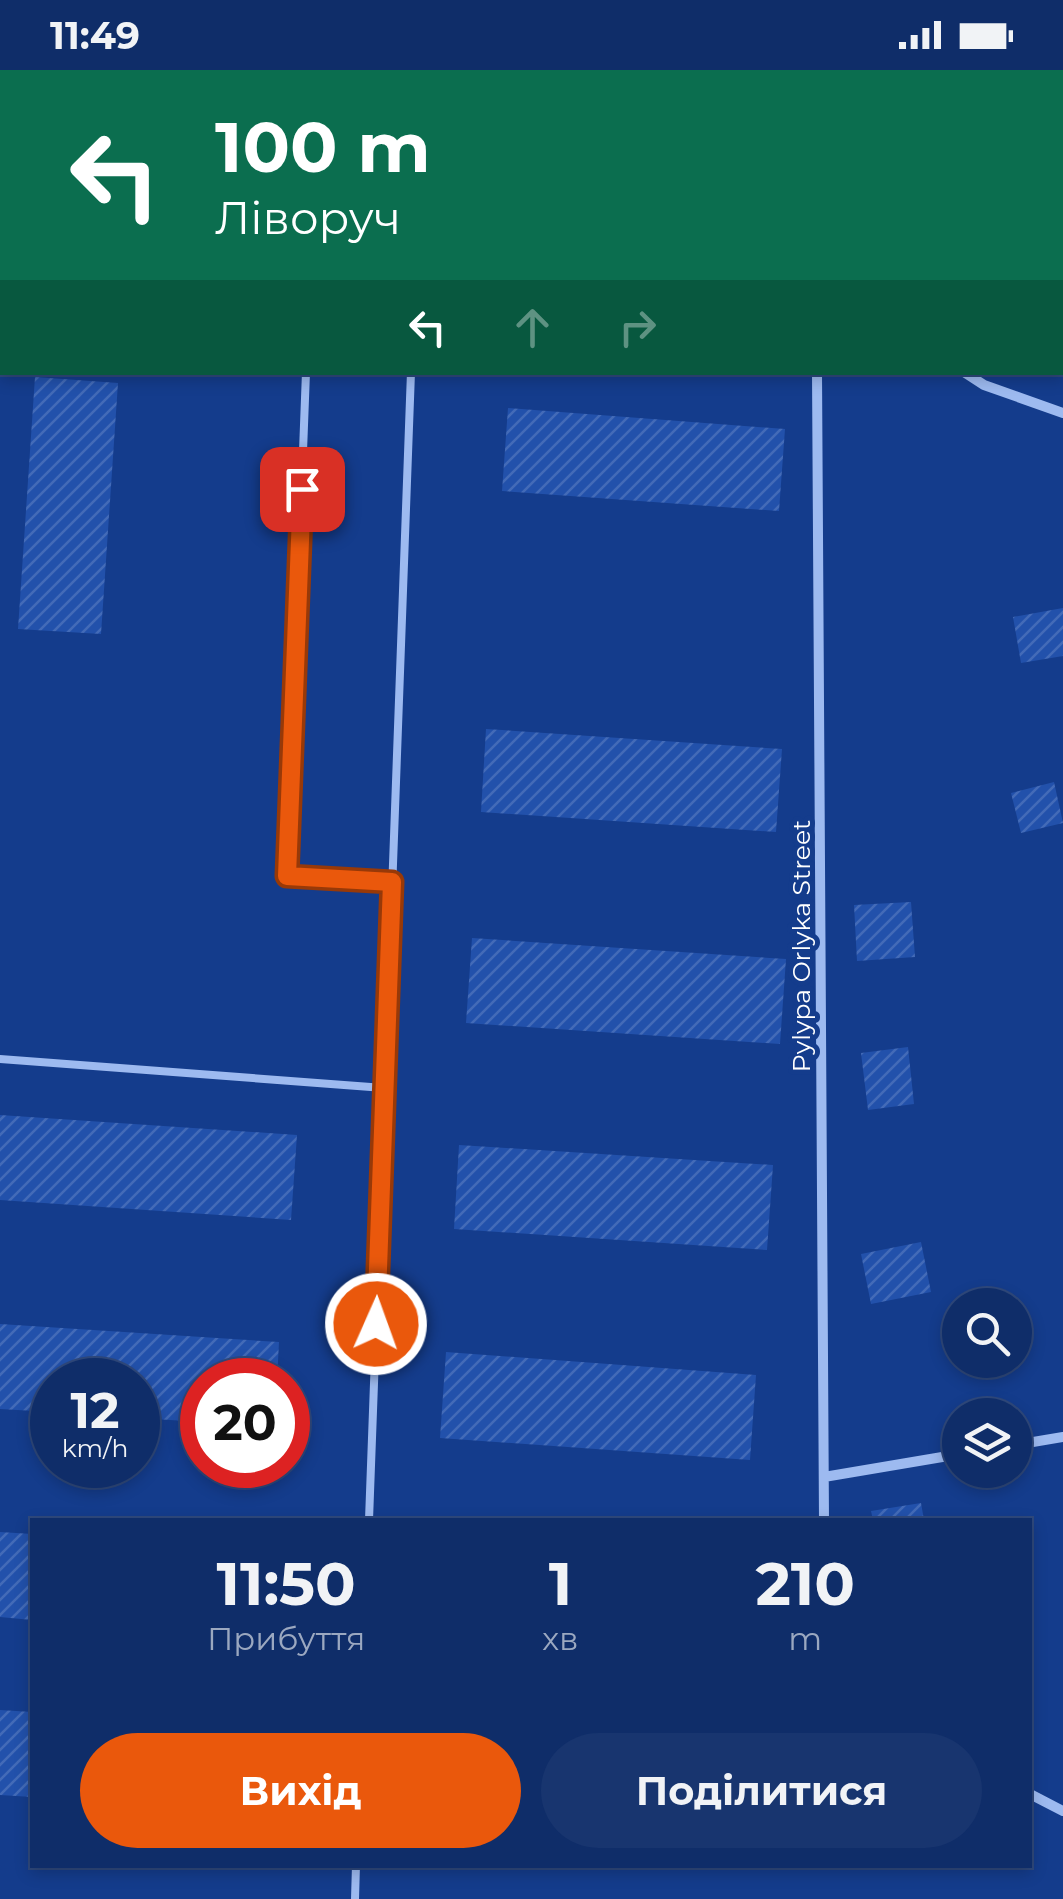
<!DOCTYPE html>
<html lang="uk">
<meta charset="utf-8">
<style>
:root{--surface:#0f2d69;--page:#18356f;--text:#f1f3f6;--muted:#9ba8c0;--line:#2f497d;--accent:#ea580c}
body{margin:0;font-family:Montserrat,sans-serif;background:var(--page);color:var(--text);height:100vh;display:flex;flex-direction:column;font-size:38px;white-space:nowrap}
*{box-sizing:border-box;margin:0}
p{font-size:32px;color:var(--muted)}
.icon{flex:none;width:55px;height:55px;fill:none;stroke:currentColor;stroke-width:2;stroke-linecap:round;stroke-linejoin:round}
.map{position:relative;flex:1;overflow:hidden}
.details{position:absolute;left:30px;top:1448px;width:1002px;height:350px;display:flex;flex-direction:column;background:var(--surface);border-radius:0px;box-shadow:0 5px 15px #0003,0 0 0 2px var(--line)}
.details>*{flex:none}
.banner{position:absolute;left:0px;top:0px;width:1065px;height:305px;box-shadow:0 5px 15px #0003,0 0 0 2px var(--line);background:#0b6e4f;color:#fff;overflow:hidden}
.tools{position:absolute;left:942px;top:1218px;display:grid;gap:20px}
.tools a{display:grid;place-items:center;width:90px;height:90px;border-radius:50%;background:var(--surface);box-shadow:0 5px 15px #0003,0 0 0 2px var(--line);font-size:50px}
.speed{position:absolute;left:30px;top:1288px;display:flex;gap:20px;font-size:50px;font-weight:700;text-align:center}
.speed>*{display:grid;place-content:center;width:130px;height:130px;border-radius:50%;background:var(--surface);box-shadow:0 5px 15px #0003,0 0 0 2px var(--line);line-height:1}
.speed small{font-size:25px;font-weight:400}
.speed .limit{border:15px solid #d22;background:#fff;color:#111}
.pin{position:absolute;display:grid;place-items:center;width:85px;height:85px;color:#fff;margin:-42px;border-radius:20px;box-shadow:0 5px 15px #0006}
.me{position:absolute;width:110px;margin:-55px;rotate:2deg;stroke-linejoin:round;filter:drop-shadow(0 0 8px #0008)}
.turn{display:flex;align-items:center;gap:35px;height:210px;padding:0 50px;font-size:45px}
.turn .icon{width:130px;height:130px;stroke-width:2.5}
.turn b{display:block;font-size:70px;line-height:85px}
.lanes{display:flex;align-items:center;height:95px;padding:0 50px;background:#0003;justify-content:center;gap:50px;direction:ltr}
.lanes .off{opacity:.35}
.eta{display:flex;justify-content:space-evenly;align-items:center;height:170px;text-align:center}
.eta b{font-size:60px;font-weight:700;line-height:70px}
.primary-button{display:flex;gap:20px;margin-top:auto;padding:20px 50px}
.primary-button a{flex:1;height:115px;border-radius:60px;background:var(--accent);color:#fff;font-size:40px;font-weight:700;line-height:115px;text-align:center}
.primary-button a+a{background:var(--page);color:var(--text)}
.status{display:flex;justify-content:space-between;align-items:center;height:70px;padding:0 50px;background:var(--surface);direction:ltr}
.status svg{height:28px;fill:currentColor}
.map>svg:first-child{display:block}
</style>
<div class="status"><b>11:49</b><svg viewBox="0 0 49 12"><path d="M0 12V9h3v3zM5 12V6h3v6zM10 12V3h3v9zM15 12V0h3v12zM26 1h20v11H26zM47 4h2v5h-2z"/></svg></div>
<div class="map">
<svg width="1063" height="1829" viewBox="0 0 1063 1829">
<defs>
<pattern id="forest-crowns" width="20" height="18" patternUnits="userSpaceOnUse" patternTransform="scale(2.5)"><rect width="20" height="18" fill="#1c4ca6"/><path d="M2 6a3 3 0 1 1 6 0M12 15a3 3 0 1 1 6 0" fill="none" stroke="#3e67b3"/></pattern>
<pattern id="building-hatch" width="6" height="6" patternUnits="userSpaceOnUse" patternTransform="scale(2.5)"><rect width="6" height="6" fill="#2251ab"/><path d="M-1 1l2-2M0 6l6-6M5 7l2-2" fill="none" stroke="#436bb8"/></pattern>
</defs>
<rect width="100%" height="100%" fill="#143c8c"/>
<path fill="url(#forest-crowns)" d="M490 0H745L756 2H499Z"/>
<path fill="url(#building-hatch)" d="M35 307 118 313 101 564 18 559Z
M508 338 785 359 779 441 502 421Z
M1063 538V586L1021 593 1013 547Z
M486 659 782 679 776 762 481 742Z
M1054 712 1063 753 1021 763 1011 723Z
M911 832 915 887 857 891 854 835Z
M472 868 786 889 780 974 466 953Z
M908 977 914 1034 868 1040 861 983Z
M0 1045 297 1065 291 1150 0 1130Z
M459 1075 773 1095 767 1180 454 1159Z
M921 1172 931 1222 871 1234 861 1184Z
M0 1254 279 1272 277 1310H202V1352L138 1348V1310H52V1342L0 1339Z
M446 1282 756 1305 750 1390 440 1368Z
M921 1433 924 1450H873L871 1441Z
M0 1462 32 1464V1550L0 1547Z
M0 1640 32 1642V1727L0 1725Z"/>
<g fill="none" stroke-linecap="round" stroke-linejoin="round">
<path stroke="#9dbaf0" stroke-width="8" d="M306 302 287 806 392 812
M0 989 384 1018
M369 1450 411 302
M355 1829 356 1795"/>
<path stroke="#9dbaf0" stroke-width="10" d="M0 117H2
M817 302 824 1450
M964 302 984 315 1063 343
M1015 1375 1063 1367
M824 1407 960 1384
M1030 1724 1063 1741"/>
<path stroke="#fff" stroke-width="8" stroke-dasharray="18 8" stroke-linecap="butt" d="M191 0 200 2
M1062 246 1063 247"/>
</g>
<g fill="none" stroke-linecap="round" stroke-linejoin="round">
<g stroke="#983908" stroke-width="25">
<path id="route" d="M302 419 287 806 392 812 376 1254"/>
</g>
<use href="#route" stroke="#ea580c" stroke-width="18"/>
</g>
<g text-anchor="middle" stroke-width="10" stroke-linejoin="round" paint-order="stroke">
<g font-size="25" fill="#fff" stroke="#143c8c">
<text transform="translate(801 876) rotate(-90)" y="9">Pylypa Orlyka Street</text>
</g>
</g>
</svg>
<div class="tools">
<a><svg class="icon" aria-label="search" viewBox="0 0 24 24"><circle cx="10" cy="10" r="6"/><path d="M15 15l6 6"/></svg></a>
<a><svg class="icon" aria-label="layers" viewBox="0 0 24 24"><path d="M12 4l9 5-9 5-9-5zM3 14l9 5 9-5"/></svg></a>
</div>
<div class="speed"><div>12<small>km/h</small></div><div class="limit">20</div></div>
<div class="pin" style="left:302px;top:419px;background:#d93025"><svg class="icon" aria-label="arrive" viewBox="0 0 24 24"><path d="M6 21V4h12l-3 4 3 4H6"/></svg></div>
<svg class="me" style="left:376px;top:1254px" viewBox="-20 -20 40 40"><circle r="17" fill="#ea580c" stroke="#fff" stroke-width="3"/><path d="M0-11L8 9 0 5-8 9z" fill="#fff"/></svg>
<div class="banner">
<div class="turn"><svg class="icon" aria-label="left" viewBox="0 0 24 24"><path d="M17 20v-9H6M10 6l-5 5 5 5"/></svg><div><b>100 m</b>Ліворуч</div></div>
<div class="lanes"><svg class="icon" aria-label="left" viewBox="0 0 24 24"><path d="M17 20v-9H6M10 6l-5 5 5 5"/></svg><svg class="icon off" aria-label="ahead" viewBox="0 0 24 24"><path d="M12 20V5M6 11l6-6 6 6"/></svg><svg class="icon off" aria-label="right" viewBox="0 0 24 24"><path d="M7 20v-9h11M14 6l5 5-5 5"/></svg></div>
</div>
<section class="details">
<div class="eta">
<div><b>11:50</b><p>Прибуття</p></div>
<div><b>1</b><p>хв</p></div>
<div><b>210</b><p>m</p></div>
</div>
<div class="primary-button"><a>Вихід</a><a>Поділитися</a></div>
</section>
</div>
